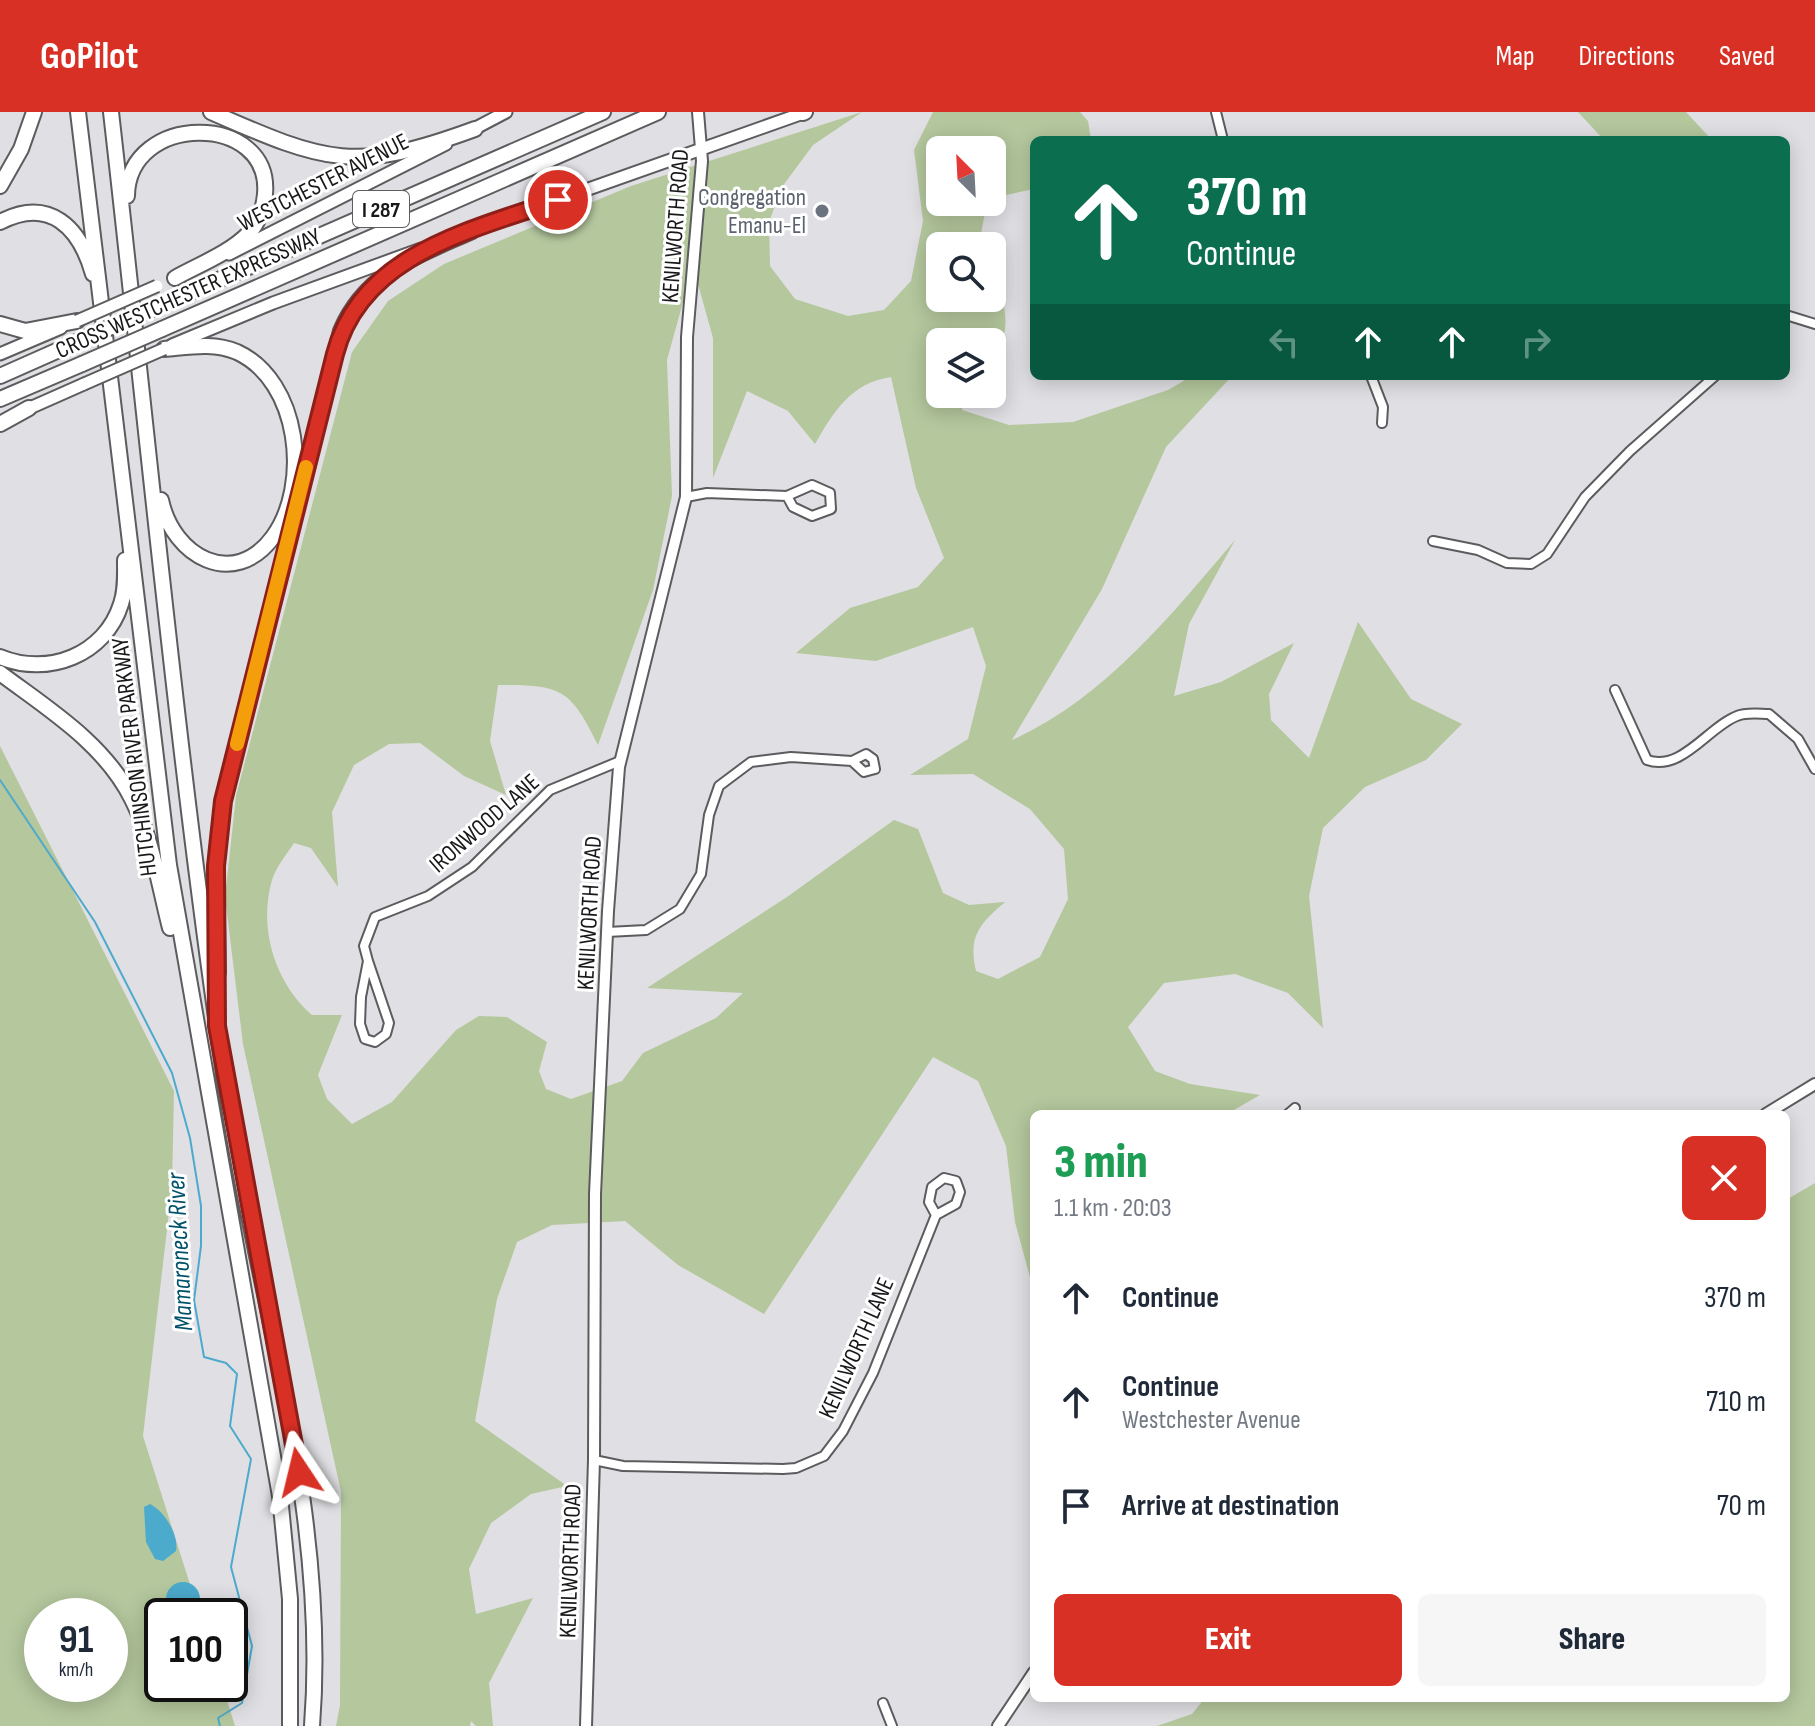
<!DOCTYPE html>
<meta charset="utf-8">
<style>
:root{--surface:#fff;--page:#f6f6f7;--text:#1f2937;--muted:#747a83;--accent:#d93025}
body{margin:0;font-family:"Sofia Sans Condensed",sans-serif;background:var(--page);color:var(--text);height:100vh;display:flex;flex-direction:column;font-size:30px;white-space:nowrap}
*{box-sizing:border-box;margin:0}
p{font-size:26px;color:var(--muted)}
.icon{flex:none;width:44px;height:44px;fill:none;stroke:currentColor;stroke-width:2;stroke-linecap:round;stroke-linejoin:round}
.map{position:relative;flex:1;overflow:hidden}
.sheet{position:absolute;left:1030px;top:998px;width:760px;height:592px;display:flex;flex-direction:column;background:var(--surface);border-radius:12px;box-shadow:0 4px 20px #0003}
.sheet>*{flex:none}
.top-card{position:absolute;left:1030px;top:24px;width:760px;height:244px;border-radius:12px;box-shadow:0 4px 20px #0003;background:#0b6e4f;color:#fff;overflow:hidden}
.needle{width:52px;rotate:336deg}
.fabs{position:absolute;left:926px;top:24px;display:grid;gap:16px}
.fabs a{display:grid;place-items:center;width:80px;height:80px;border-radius:12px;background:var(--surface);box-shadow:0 4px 20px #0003;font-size:40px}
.speed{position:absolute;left:24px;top:1486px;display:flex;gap:16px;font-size:40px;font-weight:700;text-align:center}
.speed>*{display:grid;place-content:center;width:104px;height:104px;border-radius:50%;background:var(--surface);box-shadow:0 4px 20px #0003;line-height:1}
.speed small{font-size:20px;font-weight:400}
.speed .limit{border:4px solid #111;border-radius:12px;background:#fff;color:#111}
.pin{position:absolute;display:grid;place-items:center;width:68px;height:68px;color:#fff;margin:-34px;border:4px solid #fff;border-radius:50%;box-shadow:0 2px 8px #0007}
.me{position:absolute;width:88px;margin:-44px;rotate:350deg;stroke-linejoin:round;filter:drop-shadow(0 0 6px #0008)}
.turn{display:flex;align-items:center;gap:28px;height:168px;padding:0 24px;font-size:36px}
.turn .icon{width:104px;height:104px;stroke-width:2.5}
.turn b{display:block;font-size:56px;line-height:68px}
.lanes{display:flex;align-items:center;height:76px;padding:0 24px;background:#0003;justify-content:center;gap:40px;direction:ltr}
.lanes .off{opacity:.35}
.round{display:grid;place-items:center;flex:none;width:84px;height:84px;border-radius:12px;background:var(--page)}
.overview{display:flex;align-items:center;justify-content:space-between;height:136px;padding:0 24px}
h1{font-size:48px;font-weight:800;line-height:60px;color:#1e9e55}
.action{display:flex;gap:16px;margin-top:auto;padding:16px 24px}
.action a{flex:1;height:92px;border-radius:12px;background:var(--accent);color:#fff;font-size:32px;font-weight:800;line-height:92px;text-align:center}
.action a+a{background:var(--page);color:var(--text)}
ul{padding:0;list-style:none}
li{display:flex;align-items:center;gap:24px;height:104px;padding:0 24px}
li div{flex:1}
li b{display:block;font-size:30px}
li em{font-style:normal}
header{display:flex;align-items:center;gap:48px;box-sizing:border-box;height:112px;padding:0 40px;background:var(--accent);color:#fff}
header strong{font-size:38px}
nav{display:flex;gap:44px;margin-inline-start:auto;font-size:28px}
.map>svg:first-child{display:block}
</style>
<header>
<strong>GoPilot</strong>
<nav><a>Map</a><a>Directions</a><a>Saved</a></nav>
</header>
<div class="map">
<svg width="1815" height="1614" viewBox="0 0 1815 1614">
<rect width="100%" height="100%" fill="#e0dfe3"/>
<path fill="#b4c79d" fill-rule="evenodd" d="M862 0 813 33 782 75 769 110 770 154 795 187 848 204 884 198 911 169 923 109 914 38 933 0H1080L1088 9 1091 28H1034V77L992 86V38H940V90H987L980 127 983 134H940V186H992V156C1004 185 1015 220 992 246V230H940V282H966L962 298 1009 313 1073 310 1168 278 1192 264H1232L1166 335 1102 477 1012 628C1105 586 1171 503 1235 428L1189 512 1174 584 1221 570 1294 531 1269 582 1271 608 1309 646 1358 510 1411 587 1462 612 1426 648 1365 675 1323 716 1309 784 1323 916 1288 881 1235 862 1164 871 1128 915 1155 959 1190 972 1260 983 1227 1002H1034V1180L1015 1110 1006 1034 978 969 933 945 764 1202 678 1153 625 1109 552 1113 517 1130 497 1187 475 1309 567 1374 531 1382 491 1411 469 1457 476 1502 533 1486 489 1571 493 1614H476L471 1609 470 1614H336L340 1593 341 1380 243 932 225 785 236 684 352 240 388 189 444 152 631 74ZM693 154 713 226V366L747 279 788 299 815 332C834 299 851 271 891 265L916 376 944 446 918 475 850 496 796 541 876 549 973 515 986 554 968 627 910 663 973 662 1030 697 1064 737 1068 787 1040 845 998 867 976 859C968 825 979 812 1005 790L969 793 943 781 918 717 894 708 787 785 647 876 743 881 716 906 643 941 622 969 571 987 546 977 539 959 547 930 507 905 479 904 456 918 392 990 352 1012 327 987 318 963 342 903H312C275 871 258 816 272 768 276 755 287 742 294 731L311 736 338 775 332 700 354 653 389 632 420 631 464 664 506 683 490 629 498 573C561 573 570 576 598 633L653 478 672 384 667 248Z
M1578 0H1686L1712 28H1604Z
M0 634 174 979 172 1074 143 1324 200 1504H162V1572H222L235 1614H0ZM42 1504H110V1572H42Z
M1815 1071V1614H1157L1192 1602 1205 1586H1786V1088Z"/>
<path fill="#4caacd" d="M150 1392C164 1399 179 1422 176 1439L163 1449 155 1447 146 1430 144 1395Z
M166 1487a17 17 0 1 1 34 0a17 17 0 1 1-34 0Z"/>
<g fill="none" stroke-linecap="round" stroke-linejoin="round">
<path stroke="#4caacd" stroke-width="2" d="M0 668 95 810 172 961 190 1026 201 1094V1134L194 1188 204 1245 226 1251 237 1262 230 1314 251 1347 231 1455 252 1534 242 1591 218 1606 220 1614"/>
<g stroke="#5c5b5e" stroke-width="12">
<path id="minor" d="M1216 0 1223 28
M1786 203 1815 212
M1371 264 1383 295 1382 311
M686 385 707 381 787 384 812 373 830 381 831 397 812 404 793 395 787 384
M1433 429 1478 438 1507 451 1531 452 1547 442 1585 385 1630 339 1715 264
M1615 578 1647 648C1682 660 1708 615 1737 604 1746 600 1760 602 1769 602L1798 627 1815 657
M607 820 646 818 680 797 701 762 709 703 719 674 751 650 791 645 852 649 866 642 873 647 875 657 864 660 852 649
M368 849 364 834 375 805 428 784 472 755 550 678 620 649
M368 849 389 911 386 922 375 930 365 927 360 912 361 885Z
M1288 1002 1295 996
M594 1348 623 1354 783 1357 796 1356 824 1344 843 1319 873 1261 936 1103 929 1090 932 1075 944 1066 956 1069 960 1080 956 1092 936 1103
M883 1591 892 1614"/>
</g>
<g stroke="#5c5b5e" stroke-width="14">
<path id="tertiary" d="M1766 1002 1815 972
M586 1614 594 1348 595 1082 608 799 619 655 686 385 687 225 702 49 698 0
M998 1614 1034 1560"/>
</g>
<g stroke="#5c5b5e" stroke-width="15">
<path id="secondary" d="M468 20 506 0
M467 120 806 0
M229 142 446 32
M172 233 273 191 421 137
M0 242 61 216
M23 299 84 272"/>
</g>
<g stroke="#5c5b5e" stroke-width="18">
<path id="motorway" d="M78 0 169 753 280 1384 290 1487V1614
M111 0C148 325 178 651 226 975 257 1187 329 1397 312 1614
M211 0C327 51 355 61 475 17
M803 1 805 0
M0 74 21 37 34 0
M127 84C128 0 272 0 265 82 264 96 258 111 249 121 230 141 198 153 175 166
M0 110C50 84 80 116 93 162
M159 194 603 0
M0 212 25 219 77 209
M162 217 658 0
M0 264 79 229
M0 287 82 252
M0 312 29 296
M161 388C173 445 234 478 273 425 311 373 300 269 237 240 213 230 189 235 164 237
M0 545C48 565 105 543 121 492 126 478 125 463 125 448
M0 561C48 597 104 631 132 687 152 726 159 773 170 816
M218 861 216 754 223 689 341 219C365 161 419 143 472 119"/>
</g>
<use href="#minor" stroke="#fff" stroke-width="8"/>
<use href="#tertiary" stroke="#fff" stroke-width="10"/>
<use href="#secondary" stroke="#fff" stroke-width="11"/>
<use href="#motorway" stroke="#fff" stroke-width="14"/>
<g stroke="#5c5b5e" stroke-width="15" stroke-linecap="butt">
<path id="secondary-bridge" d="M77 209 157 174
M84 272 164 237"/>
</g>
<g stroke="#5c5b5e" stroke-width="18" stroke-linecap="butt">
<path id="motorway-bridge" d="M79 229 159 194
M82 252 162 217"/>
</g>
<use href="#secondary-bridge" stroke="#fff" stroke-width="11"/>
<use href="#motorway-bridge" stroke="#fff" stroke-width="14"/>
</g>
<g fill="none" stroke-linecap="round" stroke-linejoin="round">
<g stroke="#8d1f18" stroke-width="20">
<path id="route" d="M299 1360 217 914 216 754 223 689 335 242C361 142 472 118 558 88"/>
</g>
<use href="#route" stroke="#d93025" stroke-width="14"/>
<path stroke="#f59e0b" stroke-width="14" d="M237 632 306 355"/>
</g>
<circle fill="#6b7280" stroke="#fff" stroke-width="3" cx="822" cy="99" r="8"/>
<g text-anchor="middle" stroke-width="6" stroke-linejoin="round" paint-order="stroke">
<rect fill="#fff" stroke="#5d5d5e" stroke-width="2" x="353" y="79" width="56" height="36" rx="6"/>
<g font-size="22" font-weight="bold" fill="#181719">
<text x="381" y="105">I 287</text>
</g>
<g font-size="24" fill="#181719" stroke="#fff">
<text transform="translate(323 70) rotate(-27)" y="8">WESTCHESTER AVENUE</text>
<text transform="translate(675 114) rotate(-86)" y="8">KENILWORTH ROAD</text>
<text transform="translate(188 181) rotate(-24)" y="8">CROSS WESTCHESTER EXPRESSWAY</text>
<text transform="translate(134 645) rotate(-97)" y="8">HUTCHINSON RIVER PARKWAY</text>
<text transform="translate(484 711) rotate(-41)" y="8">IRONWOOD LANE</text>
<text transform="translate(589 801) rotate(-87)" y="8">KENILWORTH ROAD</text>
<text transform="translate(856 1236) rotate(-66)" y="8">KENILWORTH LANE</text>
<text transform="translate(570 1449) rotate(-88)" y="8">KENILWORTH ROAD</text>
</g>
<g font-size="24" fill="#5b616d" stroke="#fff" text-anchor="end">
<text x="806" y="93">Congregation<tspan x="806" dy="28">Emanu-El</tspan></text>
</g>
<g font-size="26" font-style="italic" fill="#00526a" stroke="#fff">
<text transform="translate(179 1140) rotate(-93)" y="9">Mamaroneck River</text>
</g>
</g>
</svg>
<div class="fabs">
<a><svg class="needle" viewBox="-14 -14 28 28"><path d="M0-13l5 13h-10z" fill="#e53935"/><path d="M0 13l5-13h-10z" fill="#747a83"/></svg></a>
<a><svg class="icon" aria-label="search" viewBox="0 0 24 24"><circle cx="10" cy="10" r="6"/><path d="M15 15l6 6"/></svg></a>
<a><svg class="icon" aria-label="layers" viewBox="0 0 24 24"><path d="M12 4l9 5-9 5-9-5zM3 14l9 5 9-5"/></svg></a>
</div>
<div class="speed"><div>91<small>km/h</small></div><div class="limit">100</div></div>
<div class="pin" style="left:558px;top:88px;background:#d93025"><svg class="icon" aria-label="arrive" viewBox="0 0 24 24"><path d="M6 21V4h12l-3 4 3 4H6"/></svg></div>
<svg class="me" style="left:299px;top:1360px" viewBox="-20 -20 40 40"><path d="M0-17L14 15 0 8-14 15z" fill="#d93025" stroke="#fff" stroke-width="4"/></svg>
<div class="top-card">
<div class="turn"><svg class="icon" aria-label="ahead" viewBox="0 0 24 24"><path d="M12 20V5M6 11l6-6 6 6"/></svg><div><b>370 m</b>Continue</div></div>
<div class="lanes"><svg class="icon off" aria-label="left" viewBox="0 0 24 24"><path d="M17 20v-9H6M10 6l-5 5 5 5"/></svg><svg class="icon" aria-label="ahead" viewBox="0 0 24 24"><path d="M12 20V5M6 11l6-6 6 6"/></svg><svg class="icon" aria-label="ahead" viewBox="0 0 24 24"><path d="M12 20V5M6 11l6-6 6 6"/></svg><svg class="icon off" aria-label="right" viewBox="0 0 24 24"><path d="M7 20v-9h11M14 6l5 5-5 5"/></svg></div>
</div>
<section class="sheet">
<div class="overview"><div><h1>3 min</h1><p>1.1 km · 20:03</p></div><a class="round" style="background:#d93025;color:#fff"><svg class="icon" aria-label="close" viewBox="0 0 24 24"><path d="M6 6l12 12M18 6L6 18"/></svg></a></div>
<ul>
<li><svg class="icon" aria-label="ahead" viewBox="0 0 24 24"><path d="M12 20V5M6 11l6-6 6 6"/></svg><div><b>Continue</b></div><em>370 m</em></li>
<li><svg class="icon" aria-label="ahead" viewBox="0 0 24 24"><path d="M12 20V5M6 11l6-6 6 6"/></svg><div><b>Continue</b><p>Westchester Avenue</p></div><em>710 m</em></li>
<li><svg class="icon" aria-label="arrive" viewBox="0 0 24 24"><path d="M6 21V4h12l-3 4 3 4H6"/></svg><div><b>Arrive at destination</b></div><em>70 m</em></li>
</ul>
<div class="action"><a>Exit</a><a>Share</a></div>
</section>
</div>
